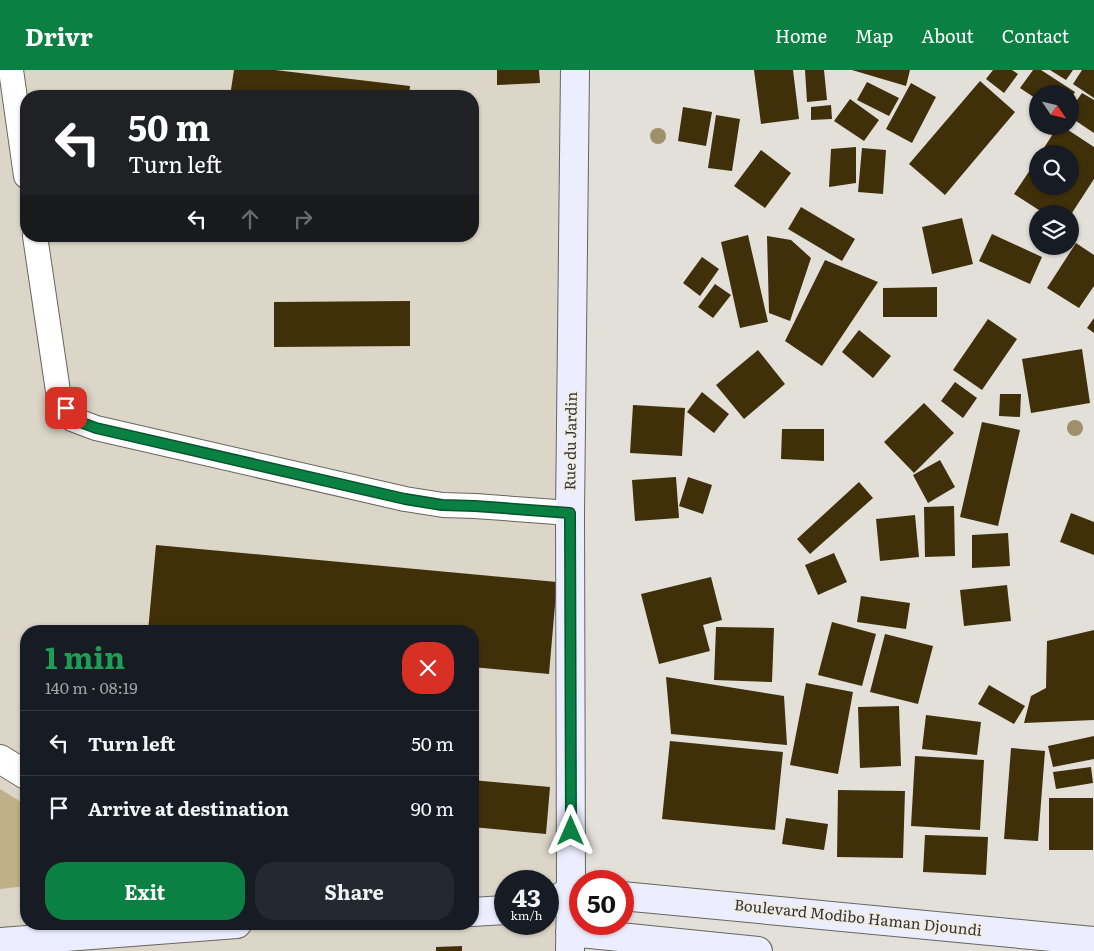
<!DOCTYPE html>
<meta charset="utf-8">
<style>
:root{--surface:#171b24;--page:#242831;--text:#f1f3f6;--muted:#9ea1a6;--line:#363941;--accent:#0b8043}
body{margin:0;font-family:Literata,serif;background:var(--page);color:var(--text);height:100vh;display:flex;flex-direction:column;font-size:19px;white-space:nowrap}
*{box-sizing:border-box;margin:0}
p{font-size:16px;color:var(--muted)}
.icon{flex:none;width:28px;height:28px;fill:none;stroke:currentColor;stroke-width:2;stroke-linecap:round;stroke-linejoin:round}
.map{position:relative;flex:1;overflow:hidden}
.sheet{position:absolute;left:20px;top:555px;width:459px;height:305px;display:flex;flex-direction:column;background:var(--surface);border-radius:20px;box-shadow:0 1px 4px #0004}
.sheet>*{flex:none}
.top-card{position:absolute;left:20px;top:20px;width:459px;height:152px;border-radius:20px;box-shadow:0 1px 4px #0004;background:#202124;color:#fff;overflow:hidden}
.needle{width:32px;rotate:125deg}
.buttons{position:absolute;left:1029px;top:15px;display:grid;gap:10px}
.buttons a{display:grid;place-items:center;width:50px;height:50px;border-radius:50%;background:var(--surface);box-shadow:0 1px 4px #0004;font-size:25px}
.speed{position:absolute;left:494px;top:800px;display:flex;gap:10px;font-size:25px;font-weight:700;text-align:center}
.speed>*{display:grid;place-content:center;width:65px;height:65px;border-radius:50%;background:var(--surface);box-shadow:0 1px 4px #0004;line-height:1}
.speed small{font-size:12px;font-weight:400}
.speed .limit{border:8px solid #d22;background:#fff;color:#111}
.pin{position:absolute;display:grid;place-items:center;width:42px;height:42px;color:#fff;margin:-21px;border-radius:10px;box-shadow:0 2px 8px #0006}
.me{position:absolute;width:55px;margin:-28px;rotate:0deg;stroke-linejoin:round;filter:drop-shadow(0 0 4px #0008)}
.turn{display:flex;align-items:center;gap:18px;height:105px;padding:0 25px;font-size:22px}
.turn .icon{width:65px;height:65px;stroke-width:2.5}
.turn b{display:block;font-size:35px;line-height:42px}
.lanes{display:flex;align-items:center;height:48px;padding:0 25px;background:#0003;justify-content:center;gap:25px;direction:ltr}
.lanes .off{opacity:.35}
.round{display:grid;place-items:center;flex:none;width:52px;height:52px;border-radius:20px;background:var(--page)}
.head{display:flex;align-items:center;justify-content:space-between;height:85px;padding:0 25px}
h1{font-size:30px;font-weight:700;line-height:38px;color:#1e9e55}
.action{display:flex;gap:10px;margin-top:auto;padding:10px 25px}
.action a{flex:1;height:58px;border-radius:20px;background:var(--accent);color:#fff;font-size:20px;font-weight:700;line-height:58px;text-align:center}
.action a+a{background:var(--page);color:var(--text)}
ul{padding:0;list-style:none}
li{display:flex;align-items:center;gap:15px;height:65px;padding:0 25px;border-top:1px solid var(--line)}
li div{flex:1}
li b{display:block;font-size:19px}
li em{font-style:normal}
header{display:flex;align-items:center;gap:30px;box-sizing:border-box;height:70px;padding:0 25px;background:var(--accent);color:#fff}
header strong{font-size:24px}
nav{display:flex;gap:28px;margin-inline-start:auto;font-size:18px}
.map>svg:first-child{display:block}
</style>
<header>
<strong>Drivr</strong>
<nav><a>Home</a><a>Map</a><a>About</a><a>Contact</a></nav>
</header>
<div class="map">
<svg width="1094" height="881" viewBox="0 0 1094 881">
<rect width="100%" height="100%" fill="#e3e0da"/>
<path fill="#dcd6c9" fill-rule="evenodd" d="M0 0H575L583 881H0ZM26 26H472V166H26ZM26 561H472V854H26ZM505 811H548V854H505Z"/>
<path fill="#c1af88" d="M0 719 26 735V816L0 819Z"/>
<path fill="#403009" d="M234 0H275L410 16 409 26H230Z
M497 0H539L540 13 497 15Z
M754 0H793L799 49 761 54Z
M805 0H824L827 30 807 32Z
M852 0H910L906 16Z
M993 0H1012L1018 4 1004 23 986 9Z
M1033 0H1041L1075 22 1070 30V24H1038V30L1020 18Z
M1050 0H1073L1066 10Z
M1082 0H1094V28L1073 14Z
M980 11 1015 42 945 125 909 94Z
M867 12 899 28 889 46 857 30Z
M911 13 936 27 912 73 886 59Z
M1082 23 1094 30V63L1070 47V40Z
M850 29 879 50 864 71 834 51Z
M831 35 832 49 811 50V37Z
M683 37 712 42 706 76 678 71Z
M716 45 740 49 732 101 708 98Z
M1058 56H1062L1094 77V109L1070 146V144H1045L1014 124 1038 88V116H1070V84H1040Z
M856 77V113L829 117 831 79Z
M862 78 886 80 883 124 858 122Z
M761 80 791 103 765 138 734 116Z
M801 137 855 169 842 191 788 159Z
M962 148 973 194 932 204 922 157Z
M992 164 1042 187 1030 214 979 191Z
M748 165 768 252 740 258 721 172Z
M767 166 791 170 811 188 790 251 769 243Z
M1076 173 1094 185V216L1079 238 1047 218Z
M702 187 719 199 700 226 683 213Z
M825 190 878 212 822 296 785 271Z
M715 214 731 225 713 248 698 237Z
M937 217V247H883V218Z
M410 231V276L274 277V232Z
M1094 248V263L1087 258Z
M988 249 1017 269 982 320 953 300Z
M859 260 891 286 873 308 842 282Z
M1082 279 1090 333 1031 343 1022 289Z
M758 280 785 314 744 349 716 315Z
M955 312 977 328 963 348 941 331Z
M702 322 729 344 714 363 687 342Z
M1000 324H1021L1020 347 999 346Z
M924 333 954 363 914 403 884 372Z
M633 335 685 338 682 386 630 383Z
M982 352 1020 360 998 456 960 447Z
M782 359H824V391L781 389Z
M940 390 955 417 928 433 913 405Z
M676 407 679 448 635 451 632 410Z
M688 407 712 415 703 444 679 436Z
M859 412 873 428 810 484 797 469Z
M954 436 955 486 925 487 924 437Z
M1071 443 1094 452V485L1060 472Z
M915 445 919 487 880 491 876 449Z
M1008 463 1010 496 972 498V465Z
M156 475 557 512 549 604 472 597V561H148Z
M834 483 847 512 818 525 805 495Z
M711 507 722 550 703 555 710 581 659 594 641 524Z
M1007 515 1011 551 964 556 960 520Z
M861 526 910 533 906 559 857 552Z
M832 552 876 564 862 616 818 605Z
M716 557 774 558 772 612 714 610Z
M1094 560V650L1024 653 1031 626 1046 618 1047 571Z
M885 564 933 576 918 634 870 622Z
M666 607 784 626 787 675 671 664Z
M806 613 853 622 838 704 790 695Z
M989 615 1025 636 1014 654 978 634Z
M899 636 901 696 860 698 858 637Z
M926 645 981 652 977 685 922 679Z
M1094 666V689L1053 697 1048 676Z
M670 671 783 682 775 760 662 749Z
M1011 678 1045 681 1038 771 1004 769Z
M915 686 984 690 980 760 911 756Z
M1091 697 1093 713 1056 719 1053 702Z
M472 710 550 717 546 764 472 757Z
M838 720 905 721 903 788 837 787Z
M1049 728H1093V780H1049Z
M786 748 828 754 824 780 782 774Z
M925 765 988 767 986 805 923 802Z
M462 876V881H436V877Z"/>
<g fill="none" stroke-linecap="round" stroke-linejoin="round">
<g stroke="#67655f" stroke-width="26">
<path id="lane" d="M11 0 26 106
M35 166 59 328 72 349 96 358 405 429 443 435 475 436 570 443"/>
</g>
<g stroke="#67655f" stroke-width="30">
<path id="street" d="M0 689 26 705"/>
</g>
<g stroke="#67655f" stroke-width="30">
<path id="secondary" d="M622 826 1094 871
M548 834 571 821H580
M472 842 505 840
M570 862 758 881
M0 872 237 854
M570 881 571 821 570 443 575 0"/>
</g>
<use href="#lane" stroke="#fff" stroke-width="24"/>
<use href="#street" stroke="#fff" stroke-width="28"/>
<use href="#secondary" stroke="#eceeff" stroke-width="28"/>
</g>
<g fill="#9e906b">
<circle cx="658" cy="66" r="8"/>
<circle cx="1075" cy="358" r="8"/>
</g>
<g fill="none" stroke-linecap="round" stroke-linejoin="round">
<g stroke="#07532c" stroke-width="12">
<path id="route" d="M66 338 72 349 96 358 405 429 442 435 475 436 570 443 571 761"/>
</g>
<use href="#route" stroke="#0b8043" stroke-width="9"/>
</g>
<g text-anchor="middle" stroke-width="5" stroke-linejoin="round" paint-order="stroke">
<g font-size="15" fill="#353432" stroke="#f0ede7">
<text transform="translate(571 371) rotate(-89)" y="5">Rue du Jardin</text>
<text transform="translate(858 848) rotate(6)" y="5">Boulevard Modibo Haman Djoundi</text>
</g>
</g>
</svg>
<div class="buttons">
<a><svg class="needle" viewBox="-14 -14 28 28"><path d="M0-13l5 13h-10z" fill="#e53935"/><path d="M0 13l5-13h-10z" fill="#9ea1a6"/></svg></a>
<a><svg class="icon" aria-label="search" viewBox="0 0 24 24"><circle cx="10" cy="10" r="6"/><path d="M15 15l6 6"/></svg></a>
<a><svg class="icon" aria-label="layers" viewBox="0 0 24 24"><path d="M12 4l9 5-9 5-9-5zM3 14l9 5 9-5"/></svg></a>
</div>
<div class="speed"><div>43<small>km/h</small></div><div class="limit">50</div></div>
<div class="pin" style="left:66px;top:338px;background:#d93025"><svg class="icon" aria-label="arrive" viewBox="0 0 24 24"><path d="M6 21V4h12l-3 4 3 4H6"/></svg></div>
<svg class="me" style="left:571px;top:761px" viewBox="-20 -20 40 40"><path d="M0-17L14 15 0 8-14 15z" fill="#0b8043" stroke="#fff" stroke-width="4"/></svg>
<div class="top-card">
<div class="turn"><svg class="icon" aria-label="left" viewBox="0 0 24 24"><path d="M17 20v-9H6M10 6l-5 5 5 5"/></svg><div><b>50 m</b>Turn left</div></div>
<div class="lanes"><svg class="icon" aria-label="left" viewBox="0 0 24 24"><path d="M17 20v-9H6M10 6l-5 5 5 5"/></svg><svg class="icon off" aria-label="ahead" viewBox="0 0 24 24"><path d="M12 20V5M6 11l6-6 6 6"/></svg><svg class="icon off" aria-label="right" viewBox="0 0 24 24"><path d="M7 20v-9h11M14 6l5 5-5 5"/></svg></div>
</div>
<section class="sheet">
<div class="head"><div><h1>1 min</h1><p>140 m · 08:19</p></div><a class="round" style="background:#d93025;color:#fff"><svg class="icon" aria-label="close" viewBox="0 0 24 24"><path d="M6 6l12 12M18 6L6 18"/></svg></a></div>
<ul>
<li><svg class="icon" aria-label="left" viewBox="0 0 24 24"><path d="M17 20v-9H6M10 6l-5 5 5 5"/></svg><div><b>Turn left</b></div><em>50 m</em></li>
<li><svg class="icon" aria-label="arrive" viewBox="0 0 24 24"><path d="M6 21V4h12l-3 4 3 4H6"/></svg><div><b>Arrive at destination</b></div><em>90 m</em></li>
</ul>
<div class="action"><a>Exit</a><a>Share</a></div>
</section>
</div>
